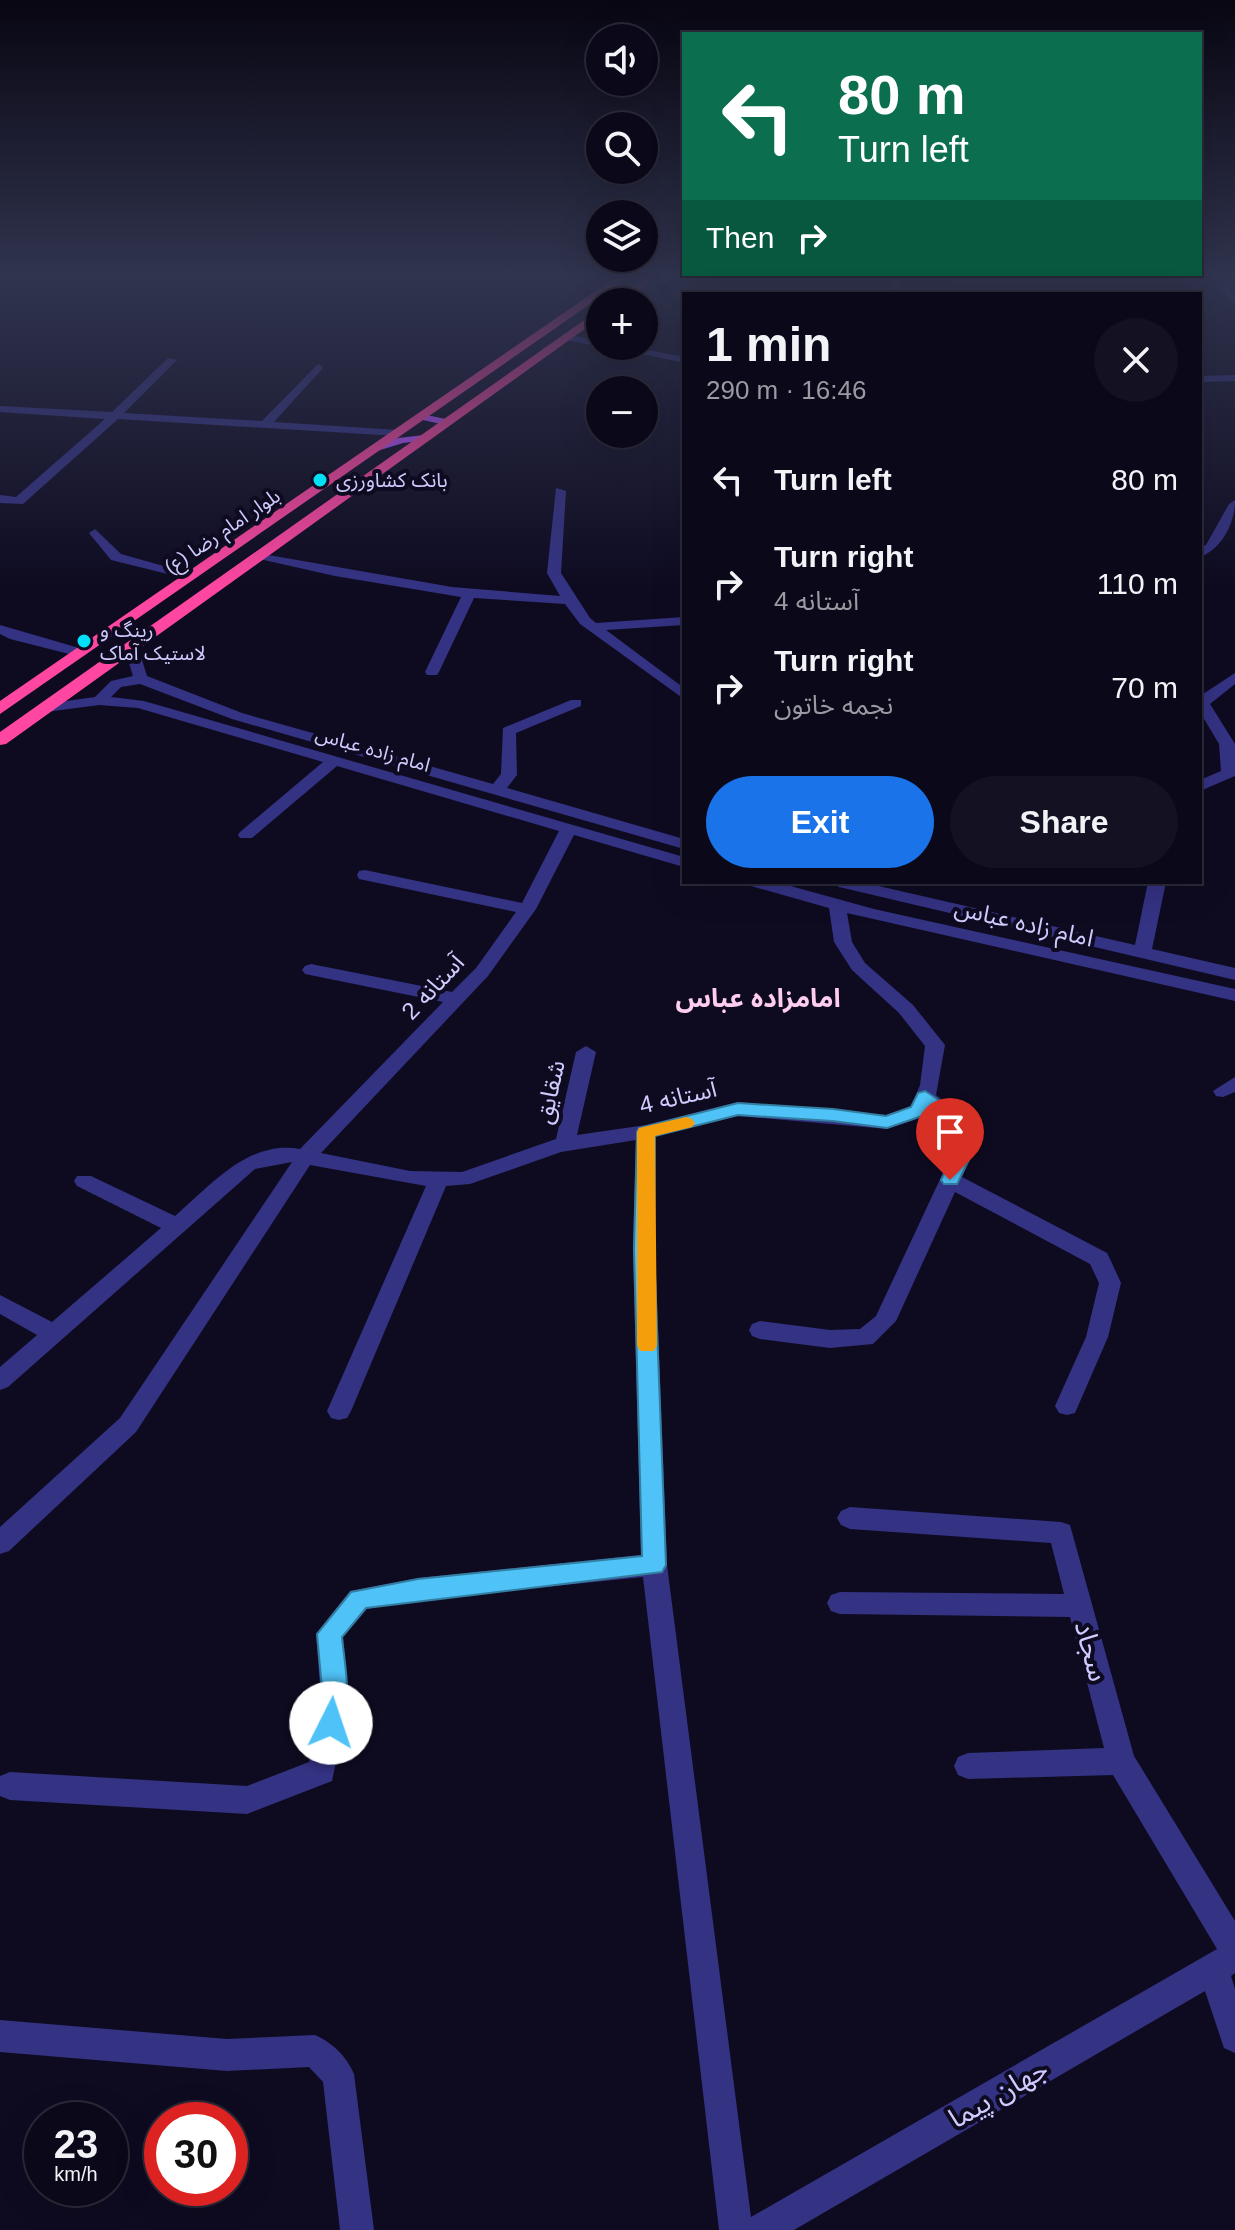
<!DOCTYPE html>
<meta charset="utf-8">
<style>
:root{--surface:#0a0819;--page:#131122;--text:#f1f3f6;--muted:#999aa2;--line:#2a2938;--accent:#1a73e8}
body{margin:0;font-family:Helvetica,"Noto Sans Arabic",sans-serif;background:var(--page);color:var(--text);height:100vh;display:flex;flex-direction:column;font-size:30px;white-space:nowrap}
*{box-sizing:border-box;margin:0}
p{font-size:26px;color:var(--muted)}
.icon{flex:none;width:44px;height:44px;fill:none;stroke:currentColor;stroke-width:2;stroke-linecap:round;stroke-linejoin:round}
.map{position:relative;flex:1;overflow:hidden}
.panel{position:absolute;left:682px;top:292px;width:520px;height:592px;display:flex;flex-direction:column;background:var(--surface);border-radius:0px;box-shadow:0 8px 32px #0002,0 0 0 2px var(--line)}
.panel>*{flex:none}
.banner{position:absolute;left:682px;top:32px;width:520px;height:244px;border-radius:0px;box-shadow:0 8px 32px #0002,0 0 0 2px var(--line);background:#0b6e4f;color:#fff;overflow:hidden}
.controls{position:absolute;left:586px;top:24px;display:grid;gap:16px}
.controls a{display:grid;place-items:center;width:72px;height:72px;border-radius:50%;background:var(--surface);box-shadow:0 8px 32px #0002,0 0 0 2px var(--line);font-size:40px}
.speed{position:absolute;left:24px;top:2102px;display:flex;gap:16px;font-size:40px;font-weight:700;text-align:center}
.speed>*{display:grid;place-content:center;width:104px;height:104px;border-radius:50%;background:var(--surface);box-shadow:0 8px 32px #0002,0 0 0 2px var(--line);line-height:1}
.speed small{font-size:20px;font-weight:400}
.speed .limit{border:12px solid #d22;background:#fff;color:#111}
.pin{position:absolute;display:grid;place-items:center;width:68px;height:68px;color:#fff;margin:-82px -34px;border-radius:50% 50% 50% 0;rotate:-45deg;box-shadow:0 0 8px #0007}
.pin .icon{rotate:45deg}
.me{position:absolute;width:88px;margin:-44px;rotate:4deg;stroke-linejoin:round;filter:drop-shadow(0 0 6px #0008)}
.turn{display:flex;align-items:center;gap:28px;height:168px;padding:0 24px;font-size:36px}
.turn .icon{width:104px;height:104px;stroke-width:2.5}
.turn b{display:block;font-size:56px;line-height:68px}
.then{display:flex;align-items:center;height:76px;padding:0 24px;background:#0003;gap:16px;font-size:30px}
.round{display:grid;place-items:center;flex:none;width:84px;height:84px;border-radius:42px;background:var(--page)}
.overview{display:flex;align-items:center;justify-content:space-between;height:136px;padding:0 24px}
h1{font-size:48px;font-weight:700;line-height:60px}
.button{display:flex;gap:16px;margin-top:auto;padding:16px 24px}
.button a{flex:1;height:92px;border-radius:48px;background:var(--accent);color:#fff;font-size:32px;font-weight:700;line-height:92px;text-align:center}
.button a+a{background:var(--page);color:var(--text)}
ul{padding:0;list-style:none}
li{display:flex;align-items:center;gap:24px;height:104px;padding:0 24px}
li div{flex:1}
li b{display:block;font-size:30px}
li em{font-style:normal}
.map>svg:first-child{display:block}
</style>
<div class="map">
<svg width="1235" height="2230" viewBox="0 0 1235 2230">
<rect width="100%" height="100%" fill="#0e0b21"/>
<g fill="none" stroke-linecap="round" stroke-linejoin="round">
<path fill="#343283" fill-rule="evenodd" d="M894 277H903L897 294H887Z
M947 277H1215L1235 295V304L1212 283H954Z
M566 334 600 341V346H604L600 347 562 339V335Z
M607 346H628L684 357V363Z
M168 358 177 360 124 413 262 421 318 364 323 367 322 369 274 422 398 430 404 433 398 436 118 419 23 504 0 503V495L16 497 105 419 0 412V406L112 412Z
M1235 375V381L1200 382V376Z
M556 488 566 491 561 573 590 618 596 623 684 617V625L606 630 684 688V699L580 624 565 604 474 598 439 672 437 675H427L425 672 461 597 335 576 251 557 257 553 452 587 560 596 547 573Z
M1235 500C1235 523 1222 549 1200 557V548L1206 545 1229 504Z
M95 529 121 554 199 576 192 580 111 560 89 533Z
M0 625 86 650 88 653 81 657 10 639 0 634Z
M131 643 138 647 147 676 242 713 493 784 501 774 503 728 571 700H581V706L516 733 517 775 507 788 684 839V849L232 719 140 684 121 687 111 697 144 701 684 857V867L574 835 536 909 488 976 321 1153 410 1171 462 1172 556 1139 576 1052 586 1046 596 1052 577 1135 646 1125 738 1102 886 1115 911 1107 920 1085 925 1046 899 1013 852 970 834 942 829 908 751 886 748 882H776L874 909 1235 989V1001L847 913 852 942 865 963 913 1005 945 1045 936 1095 977 1124 970 1158 962 1177 1107 1253 1110 1259 1121 1283 1108 1337 1075 1413 1067 1415 1059 1413 1055 1406 1086 1337 1099 1283 1090 1264 955 1192 896 1321 873 1344 830 1348 760 1339 752 1336 749 1330 752 1324 760 1321 830 1330 860 1329 876 1316 950 1158 956 1127 930 1109 926 1116 887 1129 738 1116 656 1136 655 1249 667 1565 751 2217 1217 1949 1113 1775 968 1779 958 1775 954 1766 958 1757 968 1753 1104 1748 1070 1617 840 1614 831 1611 827 1603 831 1595 840 1592 1064 1594 1051 1543 850 1529 841 1525 837 1518 841 1511 850 1507 1061 1522 1070 1525 1134 1756 1235 1921V1973L1231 1976 1235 1989V2053L1224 2048 1205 1991 794 2230H719L643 1577 418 1600 367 1609 343 1637 349 1699 332 1781 247 1814 10 1800 0 1796V1776L10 1772 247 1786 309 1762 321 1699 316 1634 350 1591 418 1578 641 1555 633 1249 636 1140 561 1152 470 1184 446 1186 351 1411 347 1418 339 1420 331 1418 327 1411 426 1186 310 1165 136 1432 9 1551 0 1554V1527L120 1418 292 1162 255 1169 8 1387 0 1390V1367L37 1335 0 1314V1295L52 1322 161 1228 77 1186 74 1181 77 1176H91L175 1216C210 1186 249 1139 300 1149L443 1002 305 974 302 970 305 966 311 964 452 992 476 968 516 912 359 879 357 875 359 871 365 870 522 903 559 831 337 766 252 838H240L238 835 240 832 323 762 138 708 99 705 46 712 39 708 46 704 95 697 111 681 133 676 124 647Z
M1235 673V684L1210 704 1235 744V776L1200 791V780L1221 771 1219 744 1200 712V696Z
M830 882H861L1135 945 1148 882H1166L1152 949 1235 968V980L839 887Z
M1235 1077V1092L1223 1097 1216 1096 1213 1091Z
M0 2020 227 2039 315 2035C332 2042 347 2057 354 2074L374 2230H340L323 2082 309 2067 227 2071 0 2052Z"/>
<path fill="#bc52ff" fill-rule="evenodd" d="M422 414 450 420 452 422 446 425 418 419 416 417Z
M424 435 428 436V440L403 443 377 451 371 448 398 438Z"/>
<path fill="#ff46a0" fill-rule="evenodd" d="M616 277H629L0 714V701Z
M644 277H657L623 302H609Z
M600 309V318L6 744 0 745V732Z"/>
</g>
<linearGradient id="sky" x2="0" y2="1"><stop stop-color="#080612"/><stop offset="0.47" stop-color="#30344e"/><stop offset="1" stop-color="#30344e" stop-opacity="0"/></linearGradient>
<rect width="1235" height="589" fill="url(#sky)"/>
<path fill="#4fc3f7" stroke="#337fa1" stroke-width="2" d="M925 1091 976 1124 970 1158 957 1184H944L941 1180 951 1158 958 1126 929 1108 925 1115 887 1128 833 1121 738 1115 655 1136 654 1249 666 1565 662 1572 366 1608 342 1637C345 1668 353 1702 340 1731L331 1735 322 1731 318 1723 323 1699 317 1634 351 1592 418 1579 642 1556 634 1249 637 1132 639 1128 738 1103 833 1109 886 1116 911 1107 918 1093Z"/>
<path fill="#f59e0b" d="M686 1117 692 1119 695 1123 692 1127 655 1136 657 1345 654 1351H640L637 1345V1132L639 1128Z"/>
<g fill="#00dff6" stroke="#0e0b21" stroke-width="3">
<circle cx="320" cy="480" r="8"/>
<circle cx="84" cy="641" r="8"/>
</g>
<g text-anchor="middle" stroke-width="8" stroke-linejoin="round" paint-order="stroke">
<g font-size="20" fill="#d0cbff" stroke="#0e0b21" text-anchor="start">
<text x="336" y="487">بانک کشاورزی</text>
<text x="100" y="637">رینگ و<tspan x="100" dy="23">لاستیک آماک</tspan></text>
</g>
<g font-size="20" fill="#d0cbff" stroke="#0e0b21">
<text transform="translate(222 531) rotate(-34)" y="7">بلوار امام رضا (ع)</text>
<text transform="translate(373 749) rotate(16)" y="7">امام زاده عباس</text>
</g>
<g font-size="24" fill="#d0cbff" stroke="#0e0b21">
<text transform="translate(1024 923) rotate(13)" y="8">امام زاده عباس</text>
<text transform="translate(433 987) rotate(-47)" y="8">آستانه 2</text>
<text transform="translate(550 1092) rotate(-77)" y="8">شقایق</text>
<text transform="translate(678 1097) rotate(-13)" y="8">آستانه 4</text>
</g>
<g font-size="26" font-weight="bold" fill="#ffcded" stroke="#0e0b21">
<text x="758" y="1007">امامزاده عباس</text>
</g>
<g font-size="28" fill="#d0cbff" stroke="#0e0b21">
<text transform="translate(1092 1651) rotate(75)" y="10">سجاد</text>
<text transform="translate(998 2093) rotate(-30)" y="10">جهان پیما</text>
</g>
</g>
</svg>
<div class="controls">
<a><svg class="icon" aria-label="sound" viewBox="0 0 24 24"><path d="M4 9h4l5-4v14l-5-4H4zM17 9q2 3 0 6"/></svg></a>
<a><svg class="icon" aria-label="search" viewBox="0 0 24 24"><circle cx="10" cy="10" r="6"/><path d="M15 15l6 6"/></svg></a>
<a><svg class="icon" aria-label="layers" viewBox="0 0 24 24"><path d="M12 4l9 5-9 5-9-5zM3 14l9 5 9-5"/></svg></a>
<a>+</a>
<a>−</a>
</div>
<div class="speed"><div>23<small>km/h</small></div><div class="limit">30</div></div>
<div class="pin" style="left:950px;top:1180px;background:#d93025"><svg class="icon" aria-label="arrive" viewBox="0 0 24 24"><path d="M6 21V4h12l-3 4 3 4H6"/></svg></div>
<svg class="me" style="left:331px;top:1723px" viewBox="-20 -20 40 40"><circle r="19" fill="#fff"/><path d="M0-13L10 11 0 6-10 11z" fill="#4fc3f7"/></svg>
<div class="banner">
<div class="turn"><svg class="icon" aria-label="left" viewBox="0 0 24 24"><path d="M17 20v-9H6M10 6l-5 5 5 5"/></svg><div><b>80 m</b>Turn left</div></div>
<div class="then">Then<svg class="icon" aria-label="right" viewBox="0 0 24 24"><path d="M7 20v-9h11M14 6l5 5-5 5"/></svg></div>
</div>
<section class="panel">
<div class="overview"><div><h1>1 min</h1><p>290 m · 16:46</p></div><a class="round"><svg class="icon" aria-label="close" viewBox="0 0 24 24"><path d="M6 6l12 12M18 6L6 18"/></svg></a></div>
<ul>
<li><svg class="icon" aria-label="left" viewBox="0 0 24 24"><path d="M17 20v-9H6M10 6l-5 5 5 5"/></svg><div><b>Turn left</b></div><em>80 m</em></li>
<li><svg class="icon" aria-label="right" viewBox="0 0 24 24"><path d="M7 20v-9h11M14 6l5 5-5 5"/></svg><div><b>Turn right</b><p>آستانه 4</p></div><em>110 m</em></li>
<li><svg class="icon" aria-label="right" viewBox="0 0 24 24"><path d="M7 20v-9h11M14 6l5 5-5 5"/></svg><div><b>Turn right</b><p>نجمه خاتون</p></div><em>70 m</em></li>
</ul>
<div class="button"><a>Exit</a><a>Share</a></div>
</section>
</div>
